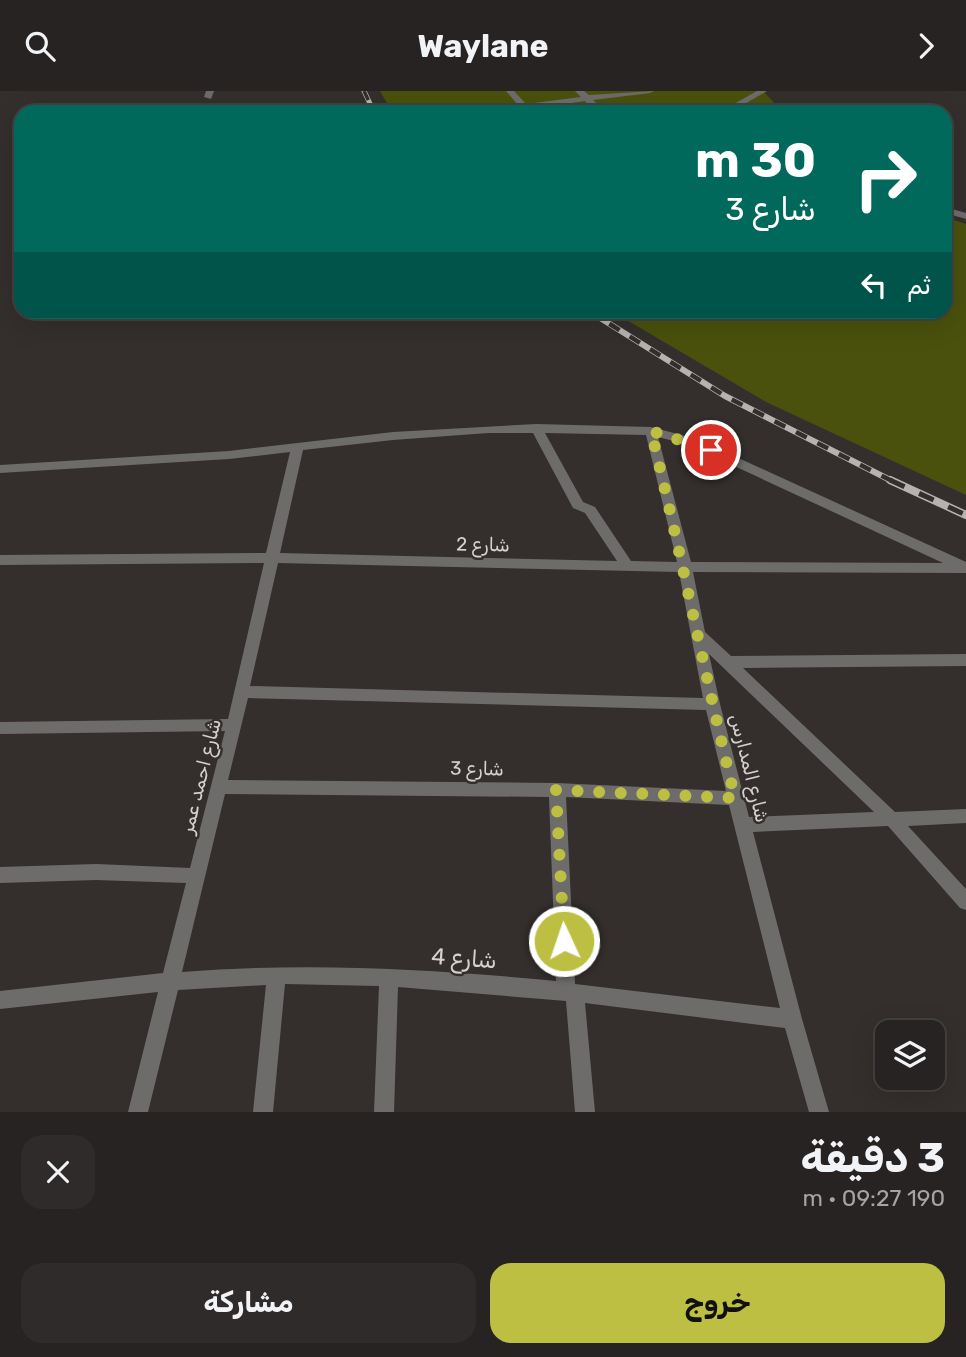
<!DOCTYPE html>
<html lang="ar">
<meta charset="utf-8">
<style>
:root{--surface:#272322;--page:#2f2b2a;--text:#f1f3f6;--muted:#a4a4a5;--line:#434040;--accent:#bdbf43}
body{margin:0;font-family:Rubik,"Noto Sans Arabic",sans-serif;background:var(--page);color:var(--text);direction:rtl;height:100vh;display:flex;flex-direction:column;font-size:26px;white-space:nowrap}
*{box-sizing:border-box;margin:0}
p{font-size:23px;color:var(--muted)}
.icon{flex:none;width:38px;height:38px;fill:none;stroke:currentColor;stroke-width:2;stroke-linecap:round;stroke-linejoin:round}
.map{position:relative;height:1021px;overflow:hidden;direction:ltr}
.sheet{display:flex;flex-direction:column;background:var(--surface);flex:1}
.sheet>*{flex:none}
.guide{position:absolute;left:14px;top:14px;width:938px;height:214px;border-radius:21px;box-shadow:0 7px 28px #0002,0 0 0 2px var(--line);direction:rtl;background:#00695c;color:#fff;overflow:hidden}
.fabs{position:absolute;left:875px;top:929px;display:grid;gap:14px}
.fabs a{display:grid;place-items:center;width:70px;height:70px;border-radius:14px;background:var(--surface);box-shadow:0 7px 28px #0002,0 0 0 2px var(--line);font-size:35px}
.pin{position:absolute;display:grid;place-items:center;width:60px;height:60px;color:#fff;margin:-30px;border:4px solid #fff;border-radius:50%;box-shadow:0 2px 7px #0007}
.me{position:absolute;width:77px;margin:-38px;rotate:357deg;stroke-linejoin:round;filter:drop-shadow(0 0 5px #0008)}
.turn{display:flex;align-items:center;gap:24px;height:147px;padding:0 21px;font-size:32px}
.turn .icon{width:91px;height:91px;stroke-width:2.5}
.turn b{display:block;font-size:49px;line-height:60px}
.then{display:flex;align-items:center;height:66px;padding:0 21px;background:#0003;gap:14px;font-size:26px}
.round{display:grid;place-items:center;flex:none;width:74px;height:74px;border-radius:21px;background:var(--page)}
.overview{display:flex;align-items:center;justify-content:space-between;height:119px;padding:0 21px}
h1{font-size:42px;font-weight:700;line-height:52px}
.cta{display:flex;gap:14px;margin-top:auto;padding:14px 21px}
.cta a{flex:1;height:80px;border-radius:21px;background:var(--accent);color:#111;font-size:28px;font-weight:700;line-height:80px;text-align:center}
.cta a+a{background:var(--page);color:var(--text)}
header{display:flex;justify-content:space-between;align-items:center;height:91px;padding:0 21px;background:var(--surface);font-size:32px;font-weight:700}
.map>svg:first-child{display:block}
</style>
<header><svg class="icon" aria-label="forward" viewBox="0 0 24 24"><path d="M9 5l7 7-7 7"/></svg>Waylane<svg class="icon" aria-label="search" viewBox="0 0 24 24"><circle cx="10" cy="10" r="6"/><path d="M15 15l6 6"/></svg></header>
<div class="map">
<svg width="966" height="1021" viewBox="0 0 966 1021">
<rect width="100%" height="100%" fill="#342f2d"/>
<path fill="#4a510c" d="M380 0H763L783 21H392Z
M945 126 966 133V404L766 311 613 221 945 220Z"/>
<g fill="none" stroke-linecap="round" stroke-linejoin="round">
<path fill="#6e6c6a" fill-rule="evenodd" d="M206 0H214L211 8 204 6Z"/>
<path fill="#6e6c6a" fill-rule="evenodd" d="M506 0H514L526 13 581 6 575 0H584L589 4 654 0 650 2 593 9 605 21H596L585 10 530 18 533 21H524Z
M757 0H767L741 15 734 13Z
M945 116 966 122V128L945 122Z
M536 333 651 336 697 348 966 471V482L693 481 705 541 731 565 966 563V575L743 577 895 721 966 718V732L908 735 966 798V819L960 817 888 735 753 741 802 928 829 1021H809L785 937 585 912 595 1021H575L566 910 398 896 394 1021H374L379 895 285 893 273 1021H253L266 894 178 899 148 1021H128L158 901 0 918V900L163 882 186 792 96 789 0 792V776L96 773 190 777 225 640 0 643V631L228 628 264 472 0 474V464L266 462 290 361 229 368 0 382V374L229 360 393 341ZM488 342H533L573 417 585 422 617 470 280 462 303 359 393 349ZM545 342 646 344 677 471 631 470 595 416 583 411ZM658 346 689 354 943 472 691 471ZM278 472 679 481 703 607 250 595ZM709 563 874 721 749 726 720 613ZM248 607 706 619 726 700 557 692 228 689ZM225 703 549 706 556 890C431 878 308 871 182 881ZM566 706 729 714 780 917 575 893Z"/>
<g stroke="#b5b2b0" stroke-width="5">
<path id="rail-far2" d="M364 0 374 21"/>
</g>
<g stroke="#b5b2b0" stroke-width="6">
<path id="rail-far1" d="M589 220 725 305 894 391"/>
</g>
<g stroke="#b5b2b0" stroke-width="8">
<path id="rail" d="M890 389 966 424"/>
</g>
<use href="#rail-far2" stroke="#342f2d" stroke-width="3.5" stroke-dasharray="10" stroke-linecap="butt"/>
<use href="#rail-far1" stroke="#342f2d" stroke-width="4.5" stroke-dasharray="12" stroke-linecap="butt"/>
<use href="#rail" stroke="#342f2d" stroke-width="5" stroke-dasharray="16" stroke-linecap="butt"/>
</g>
<g fill="none" stroke-linecap="round" stroke-linejoin="round">
<path stroke="#bdbf43" stroke-width="12" stroke-dasharray="0 21.6" d="M564 850 556 699 735 707C705 585 681 462 651 340L711 359"/>
</g>
<g text-anchor="middle" stroke-width="5" stroke-linejoin="round" paint-order="stroke">
<g font-size="19" fill="#d4d1cf" stroke="#342f2d">
<text transform="translate(483 453) rotate(1)" y="7">شارع 2</text>
<text transform="translate(477 677) rotate(1)" y="7">شارع 3</text>
<text transform="translate(750 677) rotate(76)" y="7">شارع المدارس</text>
<text transform="translate(200 685) rotate(-76)" y="7">شارع احمد عمر</text>
</g>
<g font-size="23" fill="#d4d1cf" stroke="#342f2d">
<text transform="translate(464 867) rotate(4)" y="8">شارع 4</text>
</g>
</g>
</svg>
<div class="fabs">
<a><svg class="icon" aria-label="layers" viewBox="0 0 24 24"><path d="M12 4l9 5-9 5-9-5zM3 14l9 5 9-5"/></svg></a>
</div>
<div class="pin" style="left:711px;top:359px;background:#d93025"><svg class="icon" aria-label="arrive" viewBox="0 0 24 24"><path d="M6 21V4h12l-3 4 3 4H6"/></svg></div>
<svg class="me" style="left:564px;top:850px" viewBox="-20 -20 40 40"><circle r="17" fill="#bdbf43" stroke="#fff" stroke-width="3"/><path d="M0-11L8 9 0 5-8 9z" fill="#fff"/></svg>
<div class="guide">
<div class="turn"><svg class="icon" aria-label="right" viewBox="0 0 24 24"><path d="M7 20v-9h11M14 6l5 5-5 5"/></svg><div><b>30 m</b>شارع 3</div></div>
<div class="then">ثم<svg class="icon" aria-label="left" viewBox="0 0 24 24"><path d="M17 20v-9H6M10 6l-5 5 5 5"/></svg></div>
</div>
</div>
<section class="sheet">
<div class="overview"><div><h1>3 دقيقة</h1><p>190 m · 09:27</p></div><a class="round"><svg class="icon" aria-label="close" viewBox="0 0 24 24"><path d="M6 6l12 12M18 6L6 18"/></svg></a></div>
<div class="cta"><a>خروج</a><a>مشاركة</a></div>
</section>
